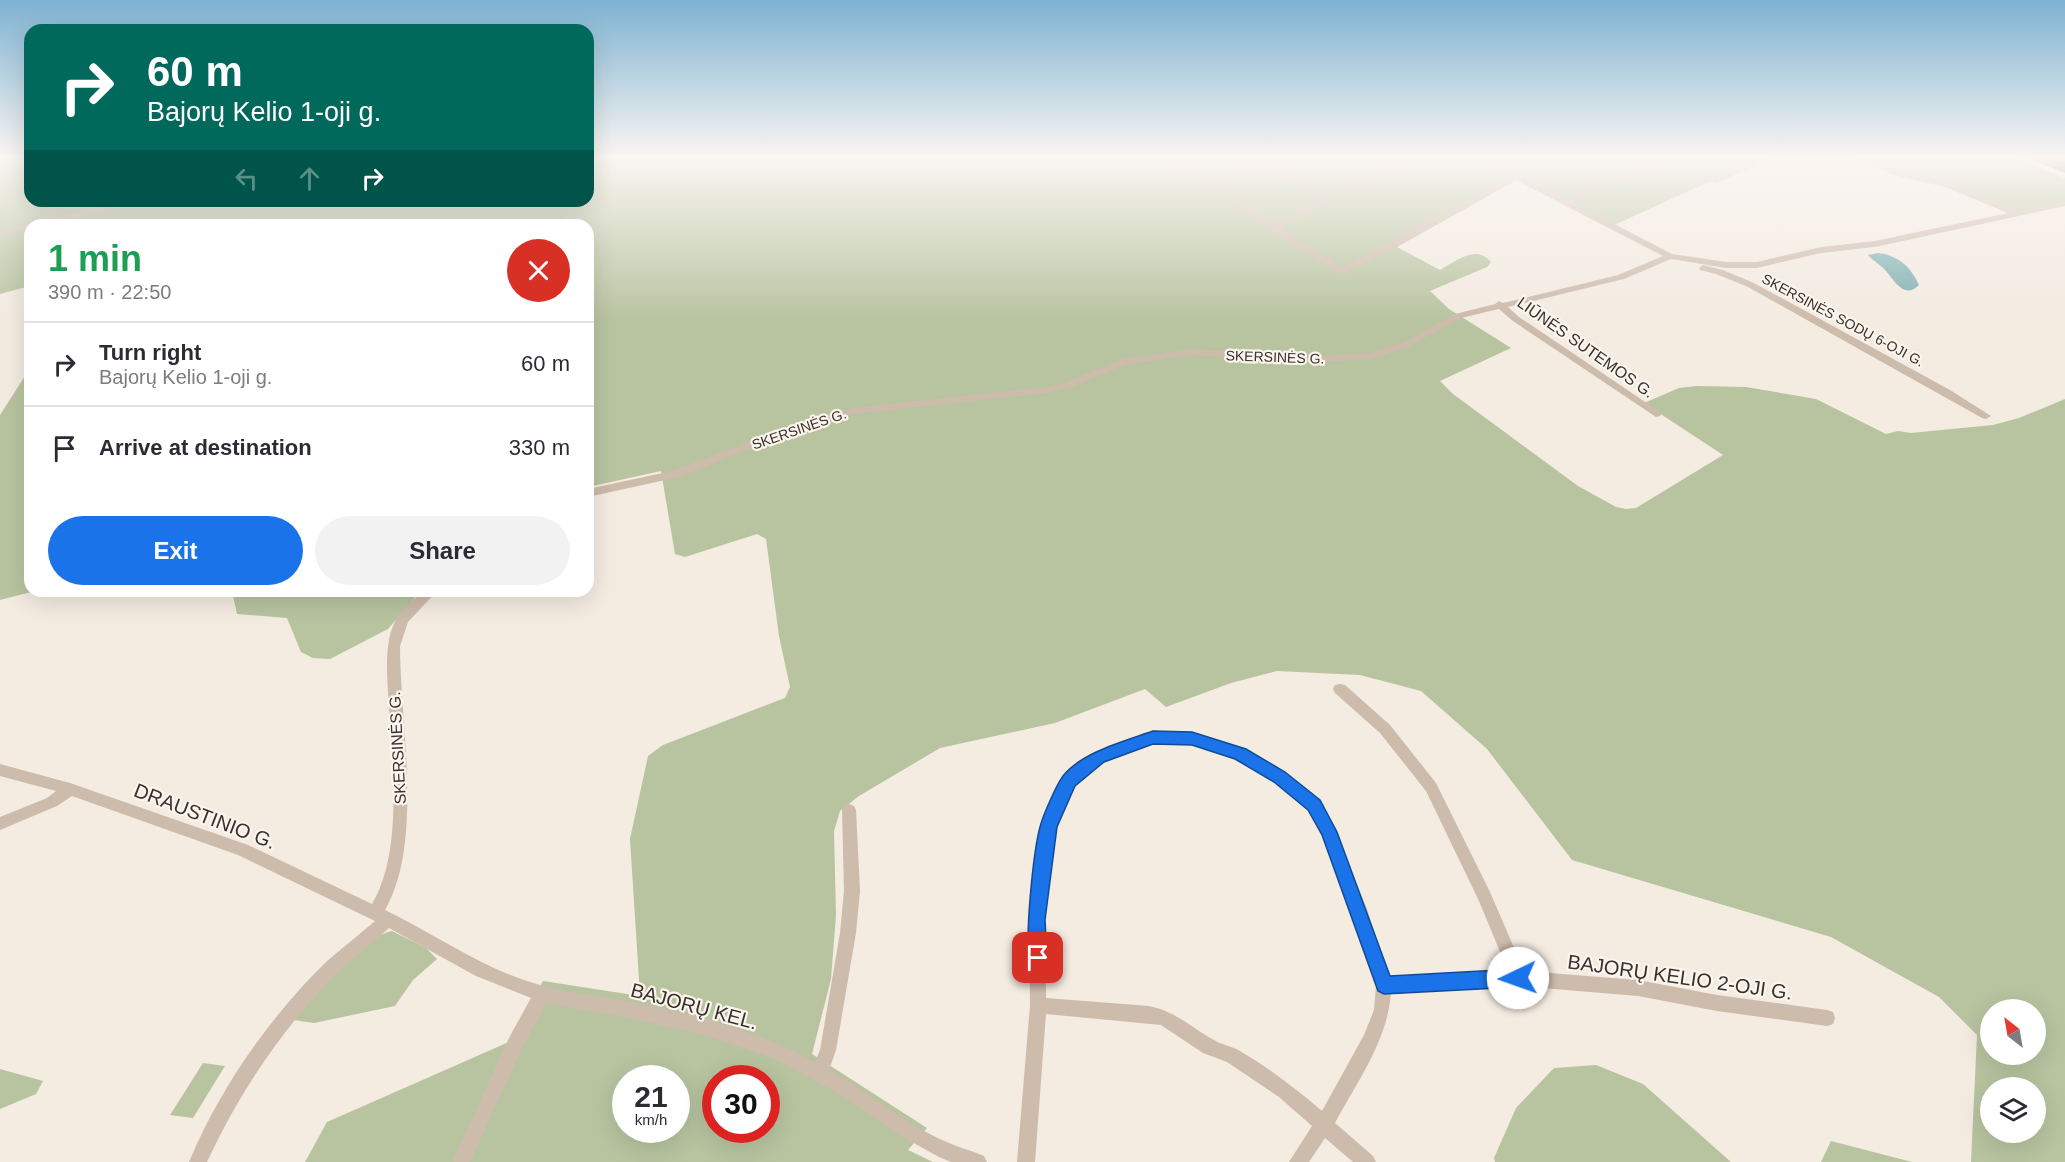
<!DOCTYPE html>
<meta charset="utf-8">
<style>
:root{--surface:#fff;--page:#f2f2f3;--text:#2b2b33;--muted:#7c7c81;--line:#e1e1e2;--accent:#1a73e8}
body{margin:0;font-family:Helvetica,sans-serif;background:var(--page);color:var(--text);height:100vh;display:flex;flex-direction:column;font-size:22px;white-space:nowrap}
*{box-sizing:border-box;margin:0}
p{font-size:20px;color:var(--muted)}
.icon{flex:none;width:33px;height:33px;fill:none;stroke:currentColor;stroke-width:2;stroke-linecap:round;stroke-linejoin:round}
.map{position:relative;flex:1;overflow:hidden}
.panel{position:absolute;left:24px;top:219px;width:570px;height:378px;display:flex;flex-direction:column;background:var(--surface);border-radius:18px;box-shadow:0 6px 24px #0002}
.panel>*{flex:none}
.banner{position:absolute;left:24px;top:24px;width:570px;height:183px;border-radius:18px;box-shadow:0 6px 24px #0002;background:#00695c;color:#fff;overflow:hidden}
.needle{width:39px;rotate:329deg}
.tools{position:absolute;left:1980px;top:999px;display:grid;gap:12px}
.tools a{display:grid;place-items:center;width:66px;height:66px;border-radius:50%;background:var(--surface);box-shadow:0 6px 24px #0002;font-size:30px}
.speed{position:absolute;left:612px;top:1065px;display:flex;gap:12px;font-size:30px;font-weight:700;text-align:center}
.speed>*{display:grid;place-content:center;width:78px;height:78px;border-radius:50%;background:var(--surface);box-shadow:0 6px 24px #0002;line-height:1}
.speed small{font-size:15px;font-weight:400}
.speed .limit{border:9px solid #d22;background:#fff;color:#111}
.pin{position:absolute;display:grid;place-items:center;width:51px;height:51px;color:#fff;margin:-26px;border-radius:12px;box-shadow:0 3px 9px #0006}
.me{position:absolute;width:66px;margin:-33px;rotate:267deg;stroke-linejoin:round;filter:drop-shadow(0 0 4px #0008)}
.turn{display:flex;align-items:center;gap:21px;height:126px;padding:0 24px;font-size:27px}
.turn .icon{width:78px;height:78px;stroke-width:2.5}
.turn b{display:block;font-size:42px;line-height:51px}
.lanes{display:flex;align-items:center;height:57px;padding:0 24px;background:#0003;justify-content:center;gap:30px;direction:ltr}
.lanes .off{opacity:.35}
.round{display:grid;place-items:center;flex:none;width:63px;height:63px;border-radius:32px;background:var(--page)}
.summary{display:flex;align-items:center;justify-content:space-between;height:102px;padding:0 24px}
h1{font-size:36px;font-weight:700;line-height:45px;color:#1e9e55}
.action{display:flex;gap:12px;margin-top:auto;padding:12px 24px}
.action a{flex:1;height:69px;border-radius:36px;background:var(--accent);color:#fff;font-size:24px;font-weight:700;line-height:69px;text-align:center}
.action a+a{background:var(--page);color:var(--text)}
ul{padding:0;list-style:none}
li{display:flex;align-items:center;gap:18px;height:84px;padding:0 24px;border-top:2px solid var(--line)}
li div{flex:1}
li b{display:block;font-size:22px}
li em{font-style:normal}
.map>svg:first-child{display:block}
</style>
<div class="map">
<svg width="2065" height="1162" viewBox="0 0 2065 1162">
<rect width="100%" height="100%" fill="#f4ebe1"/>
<path fill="#b8c4a0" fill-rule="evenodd" d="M0 158H30V201H588V158H1761L1612 226 1522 177 1397 247 1440 270C1456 261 1476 244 1491 262L1487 267 1430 291 1449 309 1511 348 1440 381 1453 394 1578 486 1616 507 1626 509 1636 508 1723 455 1644 403 1679 388 1696 386 1746 387 1816 399 1886 434 1898 431 1911 433 1993 425 2019 418 2065 399V1162H1971L1977 1035 1939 997 1831 937 1572 860 1487 749 1421 691 1360 675 1277 671 1231 683 1166 707 1145 689 1055 723 940 748 859 796 840 811 834 831 836 915 831 979 812 1054 927 1128 908 1150 933 1162H305L327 1122 511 1041 543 981 640 996 630 839 648 756 663 745 785 698 790 687 779 636 766 539 757 534 685 557 675 554 661 471 588 487V225H30V286L0 294ZM1990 1010H2036V1054H1990ZM626 1078H676V1130H626ZM716 1078H766V1130H716ZM1990 1088H2036V1132H1990Z
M1853 158H2015L2065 178V202L2010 214 1948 186 1887 172Z
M30 368V591H35L0 600V415Z
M232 591H421L388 629 330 659 313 658 301 652 287 618 237 614Z
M392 931 426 948 437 959 413 980 395 1006 314 1023 294 1020C314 996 360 937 392 931Z
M203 1063 225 1066 193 1118 170 1115Z
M1596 1065 1643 1084 1731 1162H1495L1494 1158 1516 1108 1554 1068Z
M0 1069 43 1081 36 1094 0 1109Z
M1831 1141 1912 1162H1821Z"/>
<path fill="#7fb0b2" d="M1878 253C1898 255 1911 267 1919 285 1904 300 1895 281 1886 271 1881 265 1873 261 1868 255Z"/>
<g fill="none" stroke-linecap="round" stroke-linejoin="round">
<path fill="#cdbbac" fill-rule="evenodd" d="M1168 158H1177L1215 183 1259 163 1253 158 1266 160 1280 158 1271 163 1329 197 1407 158H1417L1281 228 1343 268 1510 176 1477 158H1487L1568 200 1664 158H1675L1574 203 1672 254 1726 262H1757L1821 247 1875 241 2008 213 1945 187 1894 175 1855 158H1866L1900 171 1951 183 2018 211 2065 202V206L1875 247 1821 253 1757 268H1726L1671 259 1624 279 1508 307 1519 317 1660 412 1661 414 1660 416 1656 417 1513 321 1499 309 1461 318 1410 346 1372 359 1306 363 1193 355 1127 364 1069 388 1046 393 853 414 808 426 679 477 588 497V489L672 471 800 422 853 408 1046 387 1062 384 1122 359 1193 349 1306 357 1371 353 1404 342 1455 314 1495 304 1499 301 1503 303 1618 275 1663 256 1516 180 1347 273H1337L1210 189ZM1265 166 1323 201 1276 224 1220 187Z
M1760 158H1771L1717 183 1710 181Z
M125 201H139L45 225H30V229L0 236V230Z
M1703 265 1723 270 1754 283 1950 390 1991 416 1986 419 1982 418 1748 287 1716 274 1700 270 1699 268Z
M424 591H437L408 622 400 646C400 724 424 842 385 910 437 935 484 970 540 985 568 993 597 996 625 1001 690 1013 757 1030 815 1062L820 1050 840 933 844 891 842 810 844 806 849 804 854 806 856 810 860 891 856 933 836 1050 829 1070C870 1093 906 1125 949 1143 960 1148 973 1151 984 1156L987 1162H951L939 1157 901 1136 844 1097 780 1061 708 1036 629 1018 546 1003 522 1048 470 1162H452L510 1036 531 998 476 976 389 928C372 944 354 957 337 973 283 1027 239 1093 207 1162H189C220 1088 269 1018 326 962 342 948 359 935 375 921L238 855 72 796 57 806 0 830V817L47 798 56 791 0 776V764L70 783 248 845 372 904C405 848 391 756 388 693 387 671 384 636 398 617 404 607 415 599 424 591Z
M1340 684 1345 685 1390 725 1436 783 1490 892 1524 971 1638 980 1717 995 1827 1010 1833 1012 1835 1018 1833 1024 1827 1026 1717 1011 1638 996 1518 986 1391 992C1388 1040 1357 1082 1335 1123L1373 1156 1376 1162H1353L1325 1138 1309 1162H1289L1312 1126 1279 1097 1227 1062 1203 1053 1161 1025 1046 1014 1035 1162H1017L1030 1005 1029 920 1041 827 1064 777 1094 754 1153 731 1192 732 1245 750 1284 773 1319 801 1334 827 1367 909 1389 977 1508 971 1479 901 1426 791 1380 733 1335 693 1333 689 1335 685ZM1154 743 1192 744 1235 758 1274 781 1309 809 1323 834 1351 909 1376 985 1374 1010 1364 1035 1322 1111C1296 1089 1269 1068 1240 1051 1232 1046 1222 1045 1214 1040 1190 1027 1177 1012 1149 1006L1046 998 1045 920 1055 827 1074 785 1104 762Z"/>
</g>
<path fill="#ac5a40" d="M2027 158H2065V173Z"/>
<path fill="#c8694b" stroke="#8c4a34" stroke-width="1.5" d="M2051 158H2065V164Z"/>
<linearGradient id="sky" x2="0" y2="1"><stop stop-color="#7eb2d2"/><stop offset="0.49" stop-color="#faf6f2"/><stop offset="1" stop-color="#faf6f2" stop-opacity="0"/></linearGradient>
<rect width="2065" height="321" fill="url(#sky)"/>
<path fill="#1a73e8" stroke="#114b97" stroke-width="1.5" d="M1153 731 1192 732 1246 749 1285 772 1320 800 1337 832 1390 976 1518 969 1525 972 1527 978 1525 984 1518 987 1384 994 1378 991 1322 835 1308 810 1274 782 1235 759 1192 745 1153 744 1104 762 1075 786 1057 827 1045 920 1047 958 1044 964 1038 967 1031 964C1023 945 1034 849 1040 827 1043 815 1056 786 1063 776 1082 752 1125 741 1153 731Z"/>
<g text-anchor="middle" stroke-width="4.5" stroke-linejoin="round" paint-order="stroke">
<g font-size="14" fill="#3b302b" stroke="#fbf5ee">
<text transform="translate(1843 320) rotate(28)" y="5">SKERSINĖS SODŲ 6-OJI G.</text>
<text transform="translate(1275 357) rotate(2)" y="5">SKERSINĖS G.</text>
<text transform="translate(799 429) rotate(-19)" y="5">SKERSINĖS G.</text>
</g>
<g font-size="16" fill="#3b302b" stroke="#fbf5ee">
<text transform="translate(1586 347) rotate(35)" y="6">LIŪNĖS SUTEMOS G.</text>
<text transform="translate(397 748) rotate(-93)" y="6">SKERSINĖS G.</text>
</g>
<g font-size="20" fill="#3b302b" stroke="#fbf5ee">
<text transform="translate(205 816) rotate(21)" y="7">DRAUSTINIO G.</text>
<text transform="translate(1680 977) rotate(8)" y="7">BAJORŲ KELIO 2-OJI G.</text>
<text transform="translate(694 1006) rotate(15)" y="7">BAJORŲ KEL.</text>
</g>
</g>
</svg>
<div class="tools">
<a><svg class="needle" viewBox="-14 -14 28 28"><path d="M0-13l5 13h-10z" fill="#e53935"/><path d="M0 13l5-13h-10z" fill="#7c7c81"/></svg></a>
<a><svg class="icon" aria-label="layers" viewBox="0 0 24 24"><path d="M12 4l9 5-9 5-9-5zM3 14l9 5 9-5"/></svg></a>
</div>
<div class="speed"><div>21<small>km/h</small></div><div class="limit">30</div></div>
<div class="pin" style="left:1038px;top:958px;background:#d93025"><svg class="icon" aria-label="arrive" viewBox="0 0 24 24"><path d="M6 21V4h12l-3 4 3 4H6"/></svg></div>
<svg class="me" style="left:1518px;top:978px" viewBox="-20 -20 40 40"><circle r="19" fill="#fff"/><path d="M0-13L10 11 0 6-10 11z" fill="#1a73e8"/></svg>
<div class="banner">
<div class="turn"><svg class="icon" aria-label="right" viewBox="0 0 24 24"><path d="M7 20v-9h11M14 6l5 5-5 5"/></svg><div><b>60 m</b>Bajorų Kelio 1-oji g.</div></div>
<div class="lanes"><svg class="icon off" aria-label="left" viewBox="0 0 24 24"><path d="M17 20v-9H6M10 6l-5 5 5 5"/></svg><svg class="icon off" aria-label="ahead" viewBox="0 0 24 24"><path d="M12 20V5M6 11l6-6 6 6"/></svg><svg class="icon" aria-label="right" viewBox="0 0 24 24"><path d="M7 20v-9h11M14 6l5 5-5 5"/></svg></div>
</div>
<section class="panel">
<div class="summary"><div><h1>1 min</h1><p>390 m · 22:50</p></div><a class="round" style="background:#d93025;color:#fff"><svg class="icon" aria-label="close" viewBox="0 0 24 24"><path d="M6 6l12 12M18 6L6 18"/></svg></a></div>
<ul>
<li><svg class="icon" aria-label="right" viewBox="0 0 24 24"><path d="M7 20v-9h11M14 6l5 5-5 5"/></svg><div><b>Turn right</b><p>Bajorų Kelio 1-oji g.</p></div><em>60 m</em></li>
<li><svg class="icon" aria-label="arrive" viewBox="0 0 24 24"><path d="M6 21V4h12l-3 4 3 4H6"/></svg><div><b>Arrive at destination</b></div><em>330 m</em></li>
</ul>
<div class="action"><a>Exit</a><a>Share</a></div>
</section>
</div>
